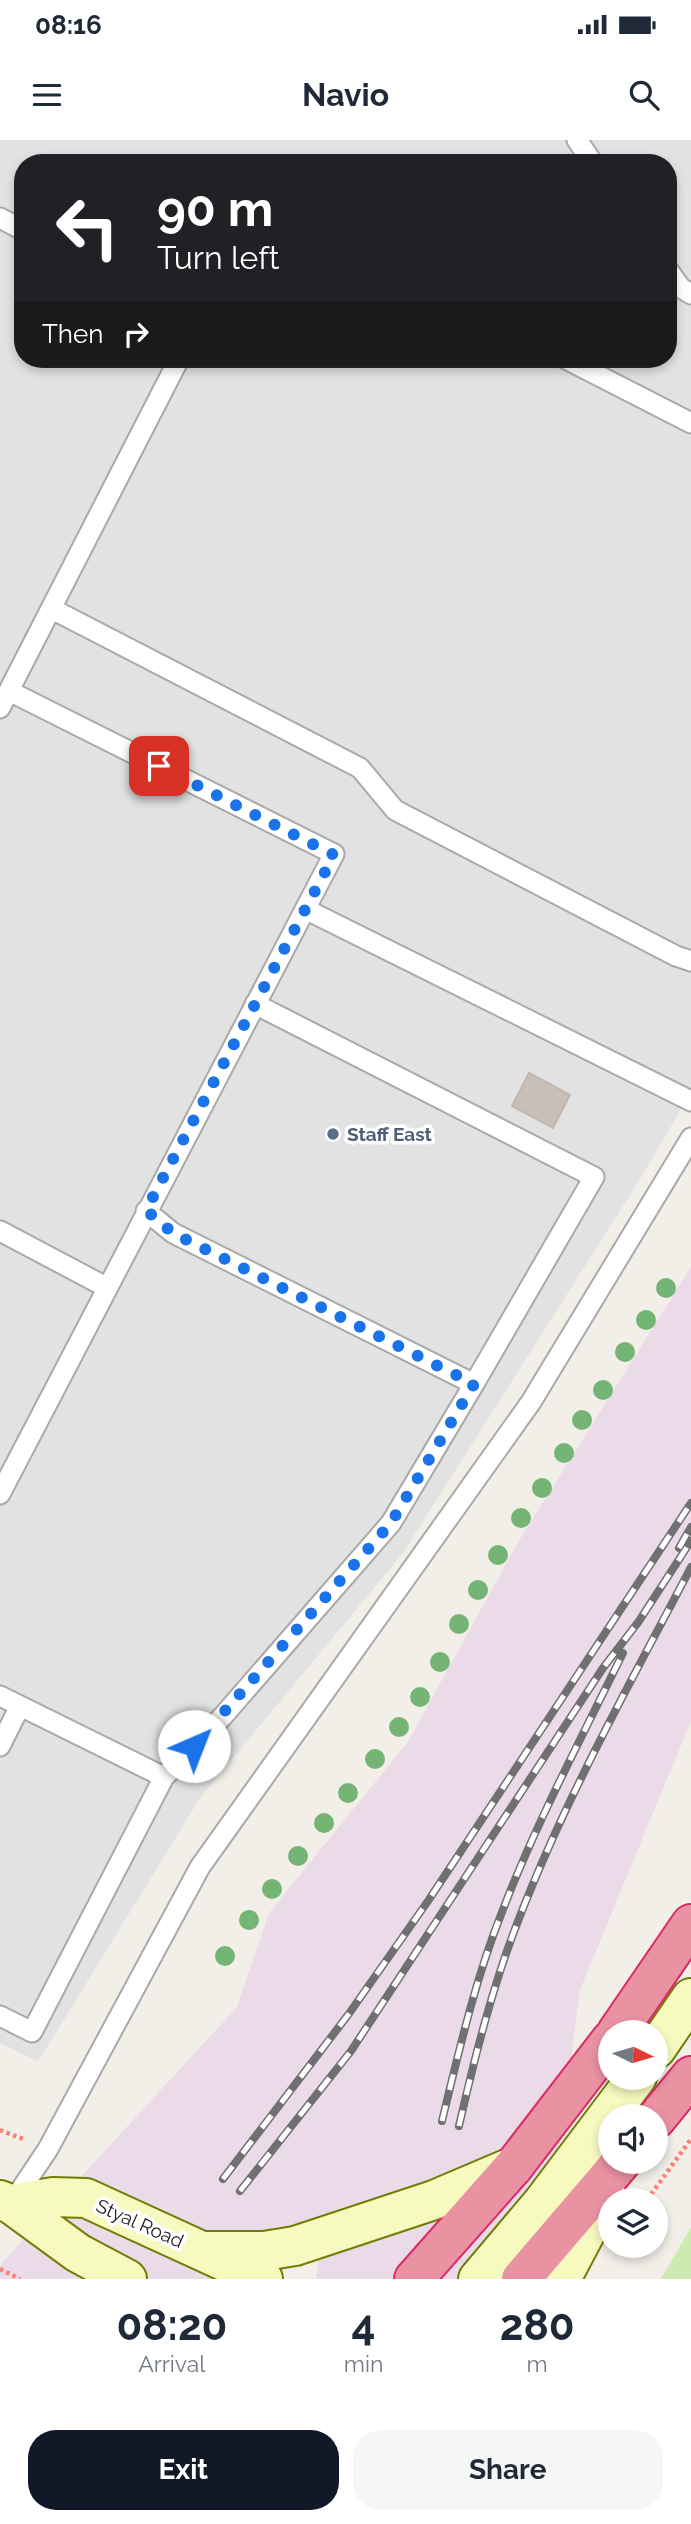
<!DOCTYPE html>
<style>
:root{--surface:#fff;--page:#f6f6f7;--text:#1f2937;--muted:#747a83;--accent:#111827}
body{margin:0;font-family:Raleway,sans-serif;background:var(--page);color:var(--text);height:100vh;display:flex;flex-direction:column;font-size:26px;white-space:nowrap}
*{box-sizing:border-box;margin:0}
p{font-size:23px;color:var(--muted)}
.icon{flex:none;width:38px;height:38px;fill:none;stroke:currentColor;stroke-width:2;stroke-linecap:round;stroke-linejoin:round}
.map{position:relative;height:2139px;overflow:hidden}
.drawer{display:flex;flex-direction:column;background:var(--surface);flex:1}
.drawer>*{flex:none}
.top-card{position:absolute;left:14px;top:14px;width:663px;height:214px;border-radius:28px;box-shadow:0 4px 10px #0003;background:#202124;color:#fff;overflow:hidden}
.needle{width:46px;rotate:95deg}
.controls{position:absolute;left:598px;top:1880px;display:grid;gap:14px}
.controls a{display:grid;place-items:center;width:70px;height:70px;border-radius:50%;background:var(--surface);box-shadow:0 4px 10px #0003;font-size:35px}
.pin{position:absolute;display:grid;place-items:center;width:60px;height:60px;color:#fff;margin:-30px;border-radius:14px;box-shadow:0 4px 10px #0006}
.me{position:absolute;width:77px;margin:-38px;rotate:44deg;stroke-linejoin:round;filter:drop-shadow(0 0 5px #0008)}
.turn{display:flex;align-items:center;gap:24px;height:147px;padding:0 28px;font-size:32px}
.turn .icon{width:91px;height:91px;stroke-width:2.5}
.turn b{display:block;font-size:49px;line-height:60px}
.then{display:flex;align-items:center;height:66px;padding:0 28px;background:#0003;gap:14px;font-size:26px}
.eta{display:flex;justify-content:space-evenly;align-items:center;height:119px;text-align:center}
.eta b{font-size:42px;font-weight:700;line-height:49px}
.action{display:flex;gap:14px;margin-top:auto;padding:14px 28px}
.action a{flex:1;height:80px;border-radius:28px;background:var(--accent);color:#fff;font-size:28px;font-weight:700;line-height:80px;text-align:center}
.action a+a{background:var(--page);color:var(--text)}
.status{display:flex;justify-content:space-between;align-items:center;height:49px;padding:0 35px;background:var(--surface);direction:ltr}
.status svg{height:19px;fill:currentColor}
header{display:flex;justify-content:space-between;align-items:center;height:91px;padding:0 28px;background:var(--surface);font-size:32px;font-weight:700}
.map>svg:first-child{display:block}
</style>
<div class="status"><b>08:16</b><svg viewBox="0 0 49 12"><path d="M0 12V9h3v3zM5 12V6h3v6zM10 12V3h3v9zM15 12V0h3v12zM26 1h20v11H26zM47 4h2v5h-2z"/></svg></div>
<header><svg class="icon" aria-label="menu" viewBox="0 0 24 24"><path d="M4 6h16M4 12h16M4 18h16"/></svg>Navio<svg class="icon" aria-label="search" viewBox="0 0 24 24"><circle cx="10" cy="10" r="6"/><path d="M15 15l6 6"/></svg></header>
<div class="map">
<svg width="691" height="2139" viewBox="0 0 691 2139">
<rect width="100%" height="100%" fill="#f2efe9"/>
<path fill="#ebdbe8" d="M691 1127V1581L580 1850 542 2139H316L323 2077 276 2139H0V2125L237 1867 269 1773 407 1603 517 1404Z"/>
<path fill="#cdebb0" d="M691 2087V2139H661Z"/>
<path fill="#e2e2e2" fill-rule="evenodd" d="M0 0H691V952L642 1036 403 1413 200 1658 38 1922 0 1903ZM23 23H668V219H23Z"/>
<path fill="#c7bfb8" stroke="#c4b6ab" stroke-width="2" d="M529 933 570 955 553 988 512 966Z"/>
<g fill="none" stroke-linecap="round" stroke-linejoin="round">
<g stroke="#a9a9a9" stroke-width="23">
<path id="lane" d="M577 0 593 23
M0 78 23 90
M668 130 681 148 691 154
M566 219 691 283
M52 469 360 628 395 670 676 816 691 821
M0 568 179 219
M305 769 691 961
M255 864 594 1037 474 1244
M0 1091 106 1147
M0 1354 334 714 9 551
M0 1556 164 1637 223 1576 391 1383 474 1244 173 1093 146 1071
M0 1606 20 1566
M0 1876 32 1892 164 1637
M12 2063 48 2009 200 1727 531 1262 691 998"/>
</g>
<g stroke="#707d05" stroke-width="42">
<path id="secondary" d="M656 1909 691 1858
M0 2060 11 2064 78 2113 127 2139
M11 2064 53 2057 86 2058 263 2139
M202 2111H264L295 2106 434 2060 514 2026
M478 2139 543 2062 637 1937
M561 2139 606 2054"/>
</g>
<g stroke="#dc2a67" stroke-width="42">
<path id="highway" d="M617 1892 691 1784
M656 1979 691 1936
M414 2139 514 2026 611 1900
M521 2139 622 2021"/>
</g>
<path stroke="#fa8072" stroke-width="4.5" stroke-dasharray="3.5 3.5" stroke-linecap="butt" d="M0 1990 23 1999
M647 2060 691 1999
M0 2129 20 2139"/>
<use href="#lane" stroke="#fff" stroke-width="19"/>
<use href="#secondary" stroke="#f7fabf" stroke-width="38"/>
<use href="#highway" stroke="#e892a2" stroke-width="38"/>
<g stroke="#707070" stroke-width="8">
<path id="rail" d="M679 1408 691 1387
M442 1981C459 1911 475 1840 502 1772 536 1683 581 1599 623 1513
M459 1986C475 1916 493 1844 520 1776 567 1655 631 1542 691 1427
M223 2039 348 1875 428 1761 691 1363
M240 2051 351 1911 603 1528 639 1481 691 1401"/>
</g>
<use href="#rail" stroke="#fff" stroke-width="5" stroke-dasharray="16" stroke-linecap="butt"/>
</g>
<g fill="#74b475">
<circle cx="666" cy="1148" r="10"/>
<circle cx="646" cy="1180" r="10"/>
<circle cx="625" cy="1212" r="10"/>
<circle cx="603" cy="1250" r="10"/>
<circle cx="582" cy="1280" r="10"/>
<circle cx="564" cy="1313" r="10"/>
<circle cx="542" cy="1348" r="10"/>
<circle cx="521" cy="1378" r="10"/>
<circle cx="498" cy="1415" r="10"/>
<circle cx="478" cy="1450" r="10"/>
<circle cx="459" cy="1484" r="10"/>
<circle cx="440" cy="1522" r="10"/>
<circle cx="420" cy="1557" r="10"/>
<circle cx="399" cy="1587" r="10"/>
<circle cx="375" cy="1619" r="10"/>
<circle cx="348" cy="1653" r="10"/>
<circle cx="324" cy="1683" r="10"/>
<circle cx="298" cy="1716" r="10"/>
<circle cx="272" cy="1749" r="10"/>
<circle cx="249" cy="1780" r="10"/>
<circle cx="225" cy="1816" r="10"/>
</g>
<g fill="none" stroke-linecap="round" stroke-linejoin="round">
<path stroke="#1a73e8" stroke-width="12" stroke-dasharray="0 21.6" d="M159 626 334 715 146 1070 173 1093 474 1244 391 1383 194 1606"/>
</g>
<circle fill="#5c6f8a" stroke="#fff" stroke-width="2.5" cx="333" cy="994" r="7"/>
<g text-anchor="middle" stroke-width="7" stroke-linejoin="round" paint-order="stroke">
<g font-size="19" font-weight="bold" fill="#4e5e75" stroke="#fff" text-anchor="start">
<text x="347" y="1001">Staff East</text>
</g>
<g font-size="19" fill="#222" stroke="#fff">
<text transform="translate(140 2083) rotate(24)" y="7">Styal Road</text>
</g>
</g>
</svg>
<div class="controls">
<a><svg class="needle" viewBox="-14 -14 28 28"><path d="M0-13l5 13h-10z" fill="#e53935"/><path d="M0 13l5-13h-10z" fill="#747a83"/></svg></a>
<a><svg class="icon" aria-label="sound" viewBox="0 0 24 24"><path d="M4 9h4l5-4v14l-5-4H4zM17 9q2 3 0 6"/></svg></a>
<a><svg class="icon" aria-label="layers" viewBox="0 0 24 24"><path d="M12 4l9 5-9 5-9-5zM3 14l9 5 9-5"/></svg></a>
</div>
<div class="pin" style="left:159px;top:626px;background:#d93025"><svg class="icon" aria-label="arrive" viewBox="0 0 24 24"><path d="M6 21V4h12l-3 4 3 4H6"/></svg></div>
<svg class="me" style="left:194px;top:1606px" viewBox="-20 -20 40 40"><circle r="19" fill="#fff"/><path d="M0-13L10 11 0 6-10 11z" fill="#1a73e8"/></svg>
<div class="top-card">
<div class="turn"><svg class="icon" aria-label="left" viewBox="0 0 24 24"><path d="M17 20v-9H6M10 6l-5 5 5 5"/></svg><div><b>90 m</b>Turn left</div></div>
<div class="then">Then<svg class="icon" aria-label="right" viewBox="0 0 24 24"><path d="M7 20v-9h11M14 6l5 5-5 5"/></svg></div>
</div>
</div>
<section class="drawer">
<div class="eta">
<div><b>08:20</b><p>Arrival</p></div>
<div><b>4</b><p>min</p></div>
<div><b>280</b><p>m</p></div>
</div>
<div class="action"><a>Exit</a><a>Share</a></div>
</section>
